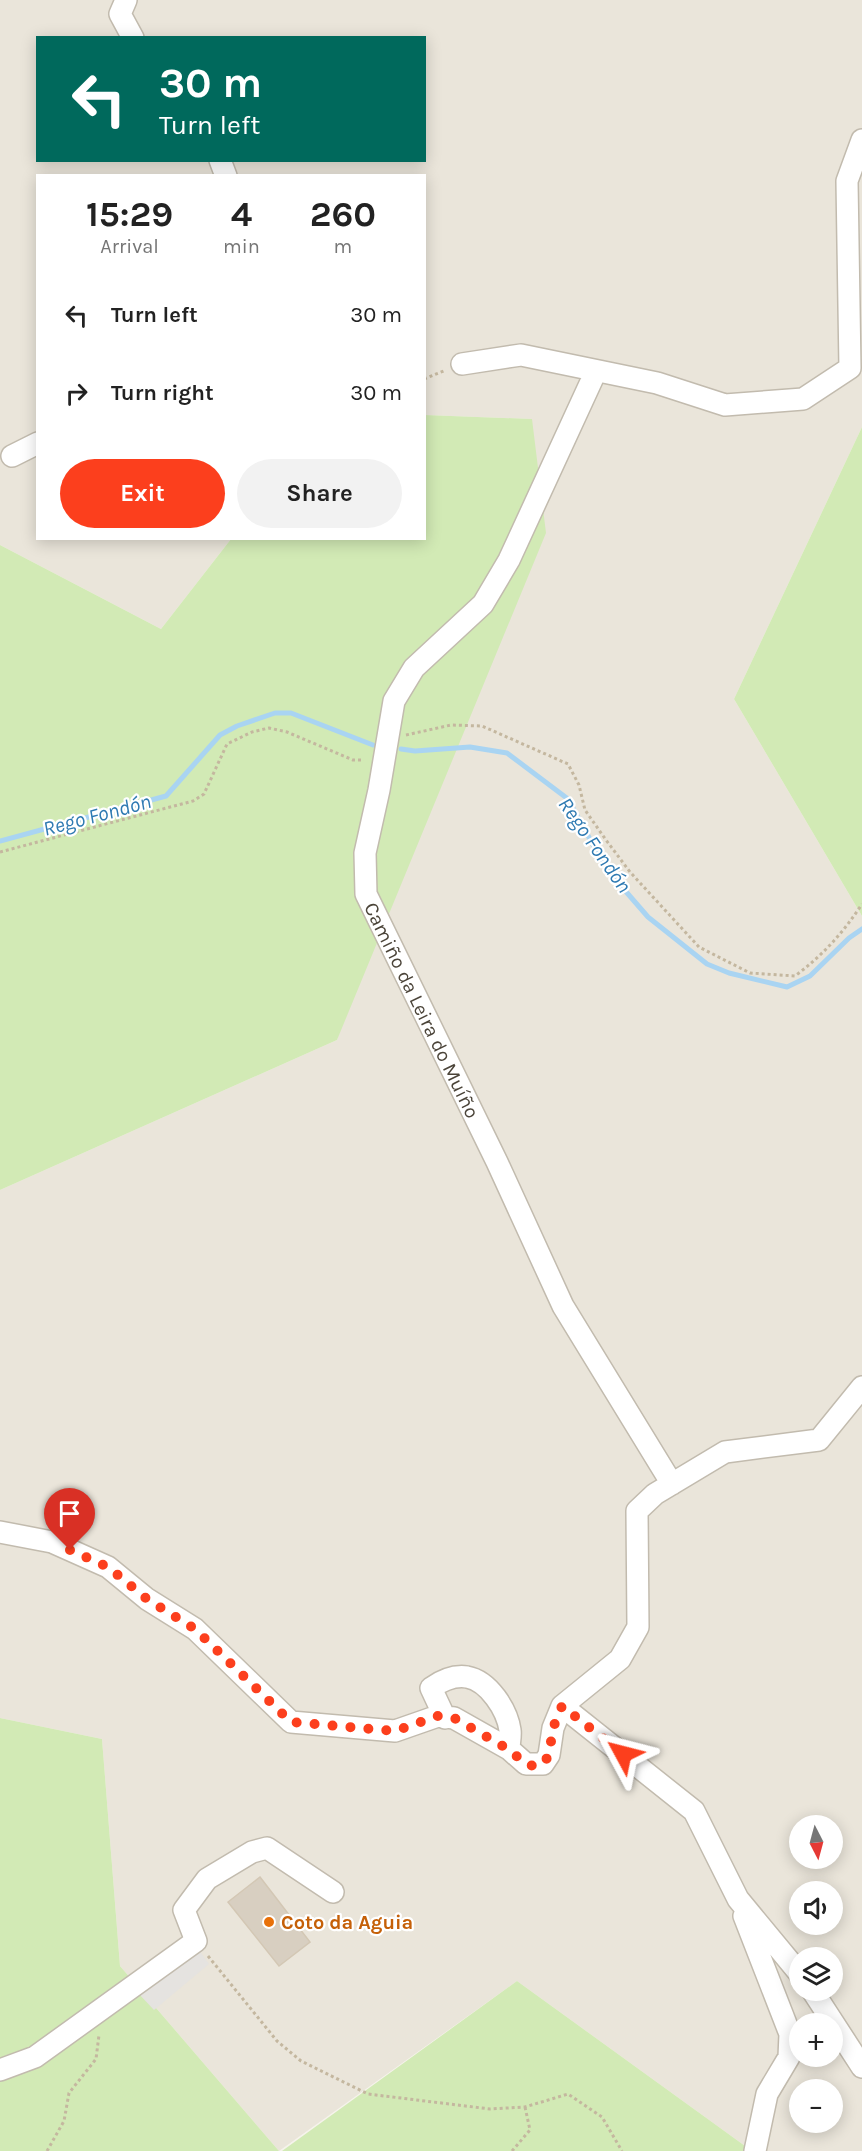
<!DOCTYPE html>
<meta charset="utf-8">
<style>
:root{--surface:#fff;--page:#f2f2f2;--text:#222;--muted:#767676;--accent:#fc3f1d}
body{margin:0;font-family:Karla,sans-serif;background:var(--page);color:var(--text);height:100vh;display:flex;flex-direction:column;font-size:22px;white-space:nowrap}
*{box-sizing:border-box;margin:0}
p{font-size:20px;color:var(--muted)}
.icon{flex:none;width:33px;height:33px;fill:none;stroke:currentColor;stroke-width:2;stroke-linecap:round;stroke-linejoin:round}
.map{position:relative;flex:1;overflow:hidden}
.panel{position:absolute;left:36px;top:174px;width:390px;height:366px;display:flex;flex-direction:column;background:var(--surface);border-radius:0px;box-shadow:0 3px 15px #0003}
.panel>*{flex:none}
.top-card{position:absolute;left:36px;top:36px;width:390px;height:126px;border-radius:0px;box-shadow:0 3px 15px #0003;background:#00695c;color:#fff;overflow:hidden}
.needle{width:39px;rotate:174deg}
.buttons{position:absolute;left:789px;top:1815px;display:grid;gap:12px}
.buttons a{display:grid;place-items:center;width:54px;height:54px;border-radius:50%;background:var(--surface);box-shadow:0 3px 15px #0003;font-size:30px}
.pin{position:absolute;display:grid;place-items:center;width:51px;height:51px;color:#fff;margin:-62px -26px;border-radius:50% 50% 50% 0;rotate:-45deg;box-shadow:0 0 6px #0007}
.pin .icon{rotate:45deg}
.me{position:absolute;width:66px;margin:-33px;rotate:308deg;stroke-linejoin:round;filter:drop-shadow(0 0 4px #0008)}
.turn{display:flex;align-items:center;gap:21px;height:126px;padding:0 24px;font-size:27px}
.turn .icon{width:78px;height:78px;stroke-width:2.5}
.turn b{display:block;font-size:42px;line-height:51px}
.eta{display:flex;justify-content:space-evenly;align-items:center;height:102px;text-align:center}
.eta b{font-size:36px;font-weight:700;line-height:42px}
.cta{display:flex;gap:12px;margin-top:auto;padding:12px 24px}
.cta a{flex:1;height:69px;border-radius:36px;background:var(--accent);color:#fff;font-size:24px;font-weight:700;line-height:69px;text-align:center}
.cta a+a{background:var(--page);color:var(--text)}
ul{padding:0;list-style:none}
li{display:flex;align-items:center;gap:18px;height:78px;padding:0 24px}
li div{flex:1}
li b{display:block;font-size:22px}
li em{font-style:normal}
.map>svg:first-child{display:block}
</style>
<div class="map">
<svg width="862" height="2151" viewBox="0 0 862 2151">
<rect width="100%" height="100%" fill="#f6f3ec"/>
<path fill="#eae5da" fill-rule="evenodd" d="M0 0H862V427L734 699 862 916V2151H752L517 1981 279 2151 120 1966 102 1739 0 1718V1190L337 1040 532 419 425 415 424 176H38V538L231 539 161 629 0 545ZM38 38H424V160H38ZM800 1826H832V1858H800ZM800 1892H832V1924H800ZM800 1958H832V1990H800ZM800 2024H832V2056H800ZM800 2090H832V2122H800Z"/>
<path fill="#d2eab5" d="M425 415 532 419 546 533 337 1040 0 1190V545L161 629 231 539 424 538Z
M862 427V916L734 699Z
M0 1718 102 1739 120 1966 279 2151H0Z
M517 1981 752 2151H282Z"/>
<path fill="#e5e3e0" d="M196 1946 209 1964 154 2010 138 1993Z"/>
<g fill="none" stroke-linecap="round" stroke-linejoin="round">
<path stroke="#a9d4f2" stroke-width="5" d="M401 749 415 751 470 747 507 753 568 799 598 854 615 879 648 917 707 964 729 973 787 987 810 976 849 938 862 929
M0 841 166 796 220 735 237 726 275 713H291L373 745"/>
</g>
<path fill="#d8cfc1" stroke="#d3c7b4" stroke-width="1.5" d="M260 1877 310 1942 279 1966 228 1902Z"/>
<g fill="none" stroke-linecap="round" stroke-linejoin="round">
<g stroke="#c2bbae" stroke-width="24">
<path id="street" d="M126 0 120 14 133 38
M220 160 226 176
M462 364 521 355 657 383 725 405 803 399 850 368 847 181 862 140
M596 371 509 560 483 604 414 668 394 701 379 790 365 853 366 894 497 1162 563 1306 672 1484
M12 456 38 443
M0 1532 52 1542 108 1567 147 1599 195 1629 291 1722 395 1731 438 1716 454 1718 509 1749 526 1764H543L549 1755 553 1728 562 1706 620 1659 638 1627 637 1511 655 1494 725 1452 819 1440 862 1387
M562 1706 694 1811 738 1899 800 1974
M445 1718 431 1688C441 1681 454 1675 467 1677 489 1681 507 1710 510 1730 511 1736 509 1743 509 1749
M744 1916 790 2034 789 2057 767 2094 755 2151
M812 1990 862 2067
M0 2070 35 2057 196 1941 184 1910 207 1879 252 1852 267 1848 333 1892"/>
</g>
<path stroke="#c4b79f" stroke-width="3" stroke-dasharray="3 3" stroke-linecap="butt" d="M424 379 446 370
M406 735 451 725 482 726 568 764 579 785 585 810 606 840 630 872 699 947 750 973 795 976C823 955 843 933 862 904
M0 852 193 801 204 794 227 744 252 732 269 728 287 732 353 760H364
M208 1956 277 2041 301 2061 368 2094 490 2109 525 2107 568 2094 602 2117 622 2151
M47 2151 64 2121 69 2093 96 2059 99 2035
M512 2151 530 2130 525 2107"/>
<use href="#street" stroke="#fff" stroke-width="21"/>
</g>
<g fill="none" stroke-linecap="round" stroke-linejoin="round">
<path stroke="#fc3f1d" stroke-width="10" stroke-dasharray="0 18" d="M70 1550 108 1567 147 1599 195 1629 291 1722 395 1731 438 1716 454 1718 508 1749 526 1764 534 1766 543 1764 549 1755 553 1728 562 1706 623 1754"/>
</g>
<circle fill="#e8710a" stroke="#fff" stroke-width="2" cx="269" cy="1922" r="6"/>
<g text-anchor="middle" stroke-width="4.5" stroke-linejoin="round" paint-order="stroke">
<g font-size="20" fill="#4b4439" stroke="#fff">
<text transform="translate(422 1010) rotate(64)" y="7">Camiño da Leira do Muíño</text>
</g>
<g font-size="20" font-weight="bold" fill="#c56008" stroke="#fff" text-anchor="start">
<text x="281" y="1929">Coto da Aguia</text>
</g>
<g font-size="21" font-style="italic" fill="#2e7ab2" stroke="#fff">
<text transform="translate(97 815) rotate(-15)" y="7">Rego Fondón</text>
<text transform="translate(595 845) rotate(55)" y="7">Rego Fondón</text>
</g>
</g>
</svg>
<div class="buttons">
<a><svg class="needle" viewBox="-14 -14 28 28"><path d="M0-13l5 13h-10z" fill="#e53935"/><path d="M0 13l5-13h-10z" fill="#767676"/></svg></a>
<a><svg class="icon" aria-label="sound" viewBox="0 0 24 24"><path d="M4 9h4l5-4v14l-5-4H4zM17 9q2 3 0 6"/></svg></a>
<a><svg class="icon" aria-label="layers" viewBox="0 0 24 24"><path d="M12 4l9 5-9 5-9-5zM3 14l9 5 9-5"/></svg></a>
<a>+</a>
<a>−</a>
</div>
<div class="pin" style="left:70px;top:1550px;background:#d93025"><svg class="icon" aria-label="arrive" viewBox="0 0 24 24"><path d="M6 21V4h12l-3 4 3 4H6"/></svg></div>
<svg class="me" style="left:623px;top:1754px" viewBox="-20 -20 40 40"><path d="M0-17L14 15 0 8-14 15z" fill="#fc3f1d" stroke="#fff" stroke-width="4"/></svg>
<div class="top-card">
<div class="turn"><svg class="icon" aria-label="left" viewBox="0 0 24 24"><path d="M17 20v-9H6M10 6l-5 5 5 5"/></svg><div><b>30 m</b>Turn left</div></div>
</div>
<section class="panel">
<div class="eta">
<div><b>15:29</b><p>Arrival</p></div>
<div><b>4</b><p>min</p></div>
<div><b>260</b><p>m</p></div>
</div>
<ul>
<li><svg class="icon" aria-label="left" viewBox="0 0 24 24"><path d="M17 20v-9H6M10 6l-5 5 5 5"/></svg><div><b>Turn left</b></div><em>30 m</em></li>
<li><svg class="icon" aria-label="right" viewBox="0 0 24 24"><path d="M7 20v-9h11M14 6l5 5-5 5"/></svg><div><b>Turn right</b></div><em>30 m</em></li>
</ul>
<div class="cta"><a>Exit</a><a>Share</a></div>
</section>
</div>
